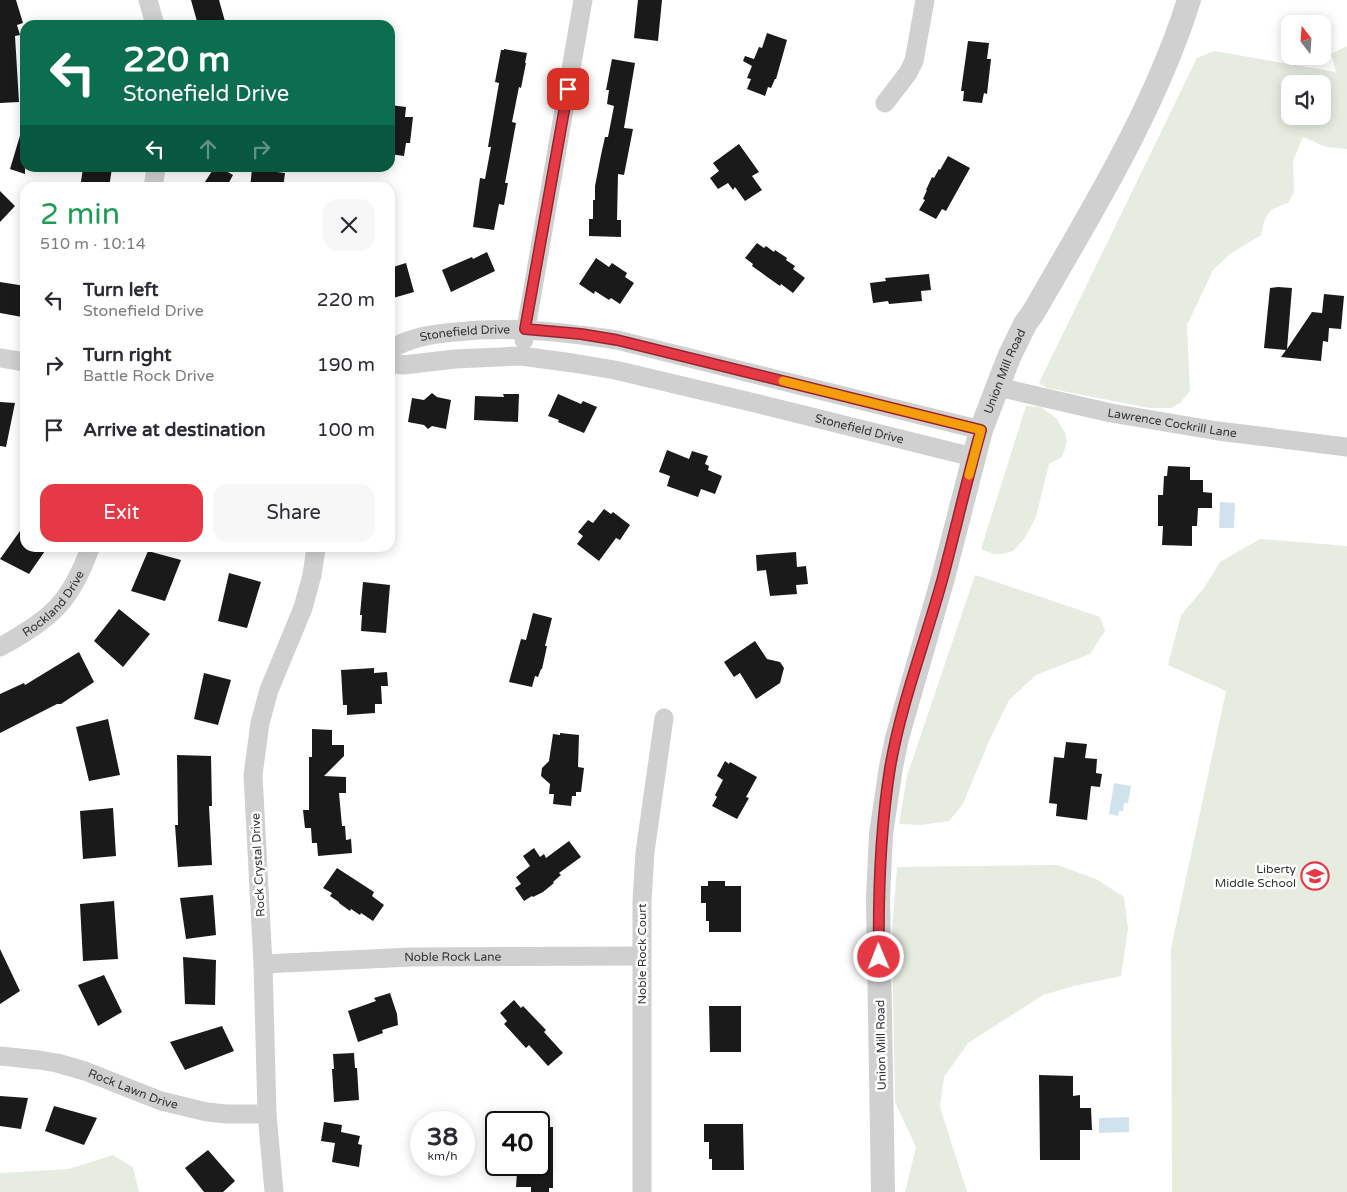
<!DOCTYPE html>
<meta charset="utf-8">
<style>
:root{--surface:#fff;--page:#f7f7f7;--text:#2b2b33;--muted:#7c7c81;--accent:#e63946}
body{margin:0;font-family:"Varela Round",sans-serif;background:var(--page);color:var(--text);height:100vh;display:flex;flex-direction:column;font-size:19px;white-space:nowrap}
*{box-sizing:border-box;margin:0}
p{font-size:16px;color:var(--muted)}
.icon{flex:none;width:28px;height:28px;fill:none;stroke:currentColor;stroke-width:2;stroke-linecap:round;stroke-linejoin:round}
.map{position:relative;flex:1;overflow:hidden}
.panel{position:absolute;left:20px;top:182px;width:375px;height:370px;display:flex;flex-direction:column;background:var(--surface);border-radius:15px;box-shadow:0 2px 12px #0003}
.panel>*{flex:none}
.hud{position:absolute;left:20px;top:20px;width:375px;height:152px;border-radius:15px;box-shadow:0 2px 12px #0003;background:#0b6e4f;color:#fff;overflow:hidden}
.needle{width:32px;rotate:343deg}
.tools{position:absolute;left:1281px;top:15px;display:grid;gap:10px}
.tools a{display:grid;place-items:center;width:50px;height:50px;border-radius:10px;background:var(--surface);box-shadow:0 2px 12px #0003;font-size:25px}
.speed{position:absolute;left:410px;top:1111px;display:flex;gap:10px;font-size:25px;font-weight:700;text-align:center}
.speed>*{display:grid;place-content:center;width:65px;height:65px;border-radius:50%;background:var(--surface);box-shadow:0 2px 12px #0003;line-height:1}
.speed small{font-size:12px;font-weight:400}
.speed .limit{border:2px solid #111;border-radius:8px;background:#fff;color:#111}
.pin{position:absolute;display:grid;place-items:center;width:42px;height:42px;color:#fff;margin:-21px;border-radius:10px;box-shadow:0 2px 8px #0006}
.me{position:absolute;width:55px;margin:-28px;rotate:359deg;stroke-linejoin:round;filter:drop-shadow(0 0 4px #0008)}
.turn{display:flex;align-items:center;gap:18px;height:105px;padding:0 20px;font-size:22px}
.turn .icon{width:65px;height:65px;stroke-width:2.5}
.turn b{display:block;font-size:35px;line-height:42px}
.lanes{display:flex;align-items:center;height:48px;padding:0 20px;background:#0003;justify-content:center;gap:25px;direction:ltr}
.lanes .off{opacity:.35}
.round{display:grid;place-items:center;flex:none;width:52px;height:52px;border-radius:15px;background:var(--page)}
.head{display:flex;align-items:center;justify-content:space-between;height:85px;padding:0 20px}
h1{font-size:30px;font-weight:600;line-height:38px;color:#1e9e55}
.button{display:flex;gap:10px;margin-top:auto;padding:10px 20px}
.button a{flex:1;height:58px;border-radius:15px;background:var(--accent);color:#fff;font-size:20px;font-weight:600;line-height:58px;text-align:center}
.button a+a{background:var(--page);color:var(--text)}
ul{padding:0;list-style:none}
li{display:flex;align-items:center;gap:15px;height:65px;padding:0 20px}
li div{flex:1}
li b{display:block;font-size:19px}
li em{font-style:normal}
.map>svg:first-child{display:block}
</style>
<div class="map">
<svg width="1347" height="1192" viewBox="0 0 1347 1192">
<rect width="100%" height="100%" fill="#fff"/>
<path fill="#e6ecdf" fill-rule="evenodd" d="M1347 46V149L1326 147 1303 137 1293 161 1294 192 1288 203C1267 209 1265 215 1261 235L1230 254 1213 270 1197 304 1187 325 1190 391 1180 403 1171 408H1149L1047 388 1039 383 1197 58 1214 51 1336 72 1331 54ZM1290 84H1322V116H1290Z
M1026 406 1041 407 1057 419 1065 433 1067 442 1062 457 1049 464 1036 517 1024 539 1013 551 1002 554H993L981 549Z
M1260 539 1347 546V1192H1172L1171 948 1226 691 1168 665 1181 615 1204 588 1220 562Z
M975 575 1100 617 1105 631 1090 654 1036 675 1009 700 989 741 963 804 949 821 921 825 899 824 907 776Z
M1058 865 1098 880 1124 897 1128 929 1121 976 1074 986 1043 995 968 1043 944 1077 940 1107 967 1192H905L916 1147 895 1102 892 932 897 867Z
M113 1155 133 1167 139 1192H0V1173L69 1169Z"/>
<path fill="#cfe2ee" d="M1220 502 1235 503 1234 528H1219Z
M1114 783 1131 786 1128 803H1124L1123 811H1119L1118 816 1109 814Z
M1129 1117V1132L1099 1133V1118Z"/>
<path fill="#1a1a1a" d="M0 0H16L23 23 17 25 20 35 15 36 19 102 0 103Z
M191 0H219L226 25H198Z
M638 0H662L658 41 634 38Z
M767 33 787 40 776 79H775L771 88 768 87 765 96 747 89 751 79 747 78 752 66 743 61 745 56 754 59 759 47 762 48Z
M968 41 989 43 987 59H991L987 94 984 93 982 103 963 101 964 91H961Z
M504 49 527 53 525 63H526L521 88 519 87 512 122 516 123 505 183H508L504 205 499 204 494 230 473 227 480 178 485 179 491 147H488L499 83 495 82 501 50H504Z
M612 59 635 63 624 128 633 129 624 175 618 174 617 220H621V237L589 236V219H593V200H595V186L601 155 605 137H608L614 106 607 104 609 90H606Z
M390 105 406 107 405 117H413L410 143H406L404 156 390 154Z
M22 129 25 130V174L10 169Z
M739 144 759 172 752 176 762 190 745 201 735 187 733 190 728 183 718 189 710 178 719 171 713 163Z
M948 156 970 168 946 211 942 209 936 219 919 210 925 200 923 199 927 190H926L932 177 934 178 939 169 940 170Z
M83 168H112L109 188H80Z
M214 168H221L233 175 226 188H201Z
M252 169 285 173 283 188H250Z
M0 191 15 206 0 222Z
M757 243 764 248 766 246 774 252 775 250 787 258 786 260 795 266 793 269 805 278 793 293 781 284 780 286 752 266 753 264 745 258Z
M487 252 495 271 451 292 442 270 472 257 473 259Z
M596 258 609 267 612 263 627 273 625 277 634 283 620 304 611 298 609 300 595 291 594 294 579 284Z
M406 263 414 292 393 298 390 289V268Z
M929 274 931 290 921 291 922 301 889 304 888 301 873 303 870 283 886 281 885 278Z
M0 282 25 286 22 317 0 313Z
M1278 287 1292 288 1287 349 1312 312 1322 313 1324 294 1344 296 1341 329 1329 328 1328 342 1323 341 1321 361 1281 357 1286 350 1264 348 1270 288Z
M432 393 437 397 451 400 446 429 432 426 428 429 424 425 408 422 412 398 424 400Z
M503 394H519L518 422 474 420 475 396 504 397Z
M558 394 581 404 583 401 597 407 584 433 558 422 559 420 548 416Z
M0 402 15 403 6 447 0 446Z
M667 450 689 459 692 451 708 456 705 464 709 466 708 470 722 476 715 494 701 489 698 497 667 486 670 476 659 472Z
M1168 466 1190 467V480H1203V492L1212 493V508H1198L1197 526H1192V546L1162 545 1163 526H1158V495H1163L1164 476H1167Z
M604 509 611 514 613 512 630 525 620 540 616 538 599 561 577 544 583 536 578 532 588 520 593 523Z
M25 524V548H47L29 574 0 559Z
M148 551 181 560 165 601 131 591Z
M796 552 797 567 806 566 808 584 796 585 797 594 770 596 766 570 757 571 756 555Z
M229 573 261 582 247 628 218 621Z
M363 582 390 585 386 633 361 631 362 615H360Z
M119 609 150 634 123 667 94 641Z
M533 613 552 618 545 646H547L542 669H541L538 677 535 676 532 687 509 682 521 639 526 640Z
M755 641 767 659 780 662 784 668 780 683 756 699 740 673 734 677 724 662Z
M79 652 94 682 61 704H57L0 733V694L24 683 25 685Z
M374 668V673L387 672 388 686H381L382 704H375V713L347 715V705H343L341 670Z
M204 673 231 680 218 725 194 719Z
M108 719 120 775 89 781 76 727Z
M312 729 332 730V745H344V756L324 776 346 777V793H339L342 826H345L346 840 351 839 352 853 318 856 317 843H312L311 828H305L303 810H309V757H312Z
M560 733 579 735 578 767 584 768 581 792H576V796H572L571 806 553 804 554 794H549L550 784 541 776 542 768 549 761 553 734 560 735Z
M1066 742 1087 744 1085 758 1097 759 1096 773 1102 774 1100 787 1091 786 1087 820 1056 816 1057 804 1049 803 1054 757 1064 758Z
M177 755 211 756 212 806H209L212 865 178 867 175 825H178Z
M725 761 729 764 730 762 757 777 746 797 749 798 737 819 712 806 717 797 715 795 723 780 717 776Z
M113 808 116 856 83 859 80 811Z
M569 841 581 857 559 873 561 875 553 882 554 883 543 892 533 897 532 896 524 901 515 888 521 884 516 877 530 866 523 856 534 848 540 857 544 854 546 858Z
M337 868 374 892 372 896 384 905 373 921 361 913 360 915 351 909 350 911 339 903V902L330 896 332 893 323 888Z
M708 881H725V886H741V932H709V921H706V903H701V886H708Z
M213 895 216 935 186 939 180 898Z
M114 901 118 959 83 961 80 904Z
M0 949 20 991 0 1004Z
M183 957 216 960 215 1005 185 1004Z
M104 975 122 1012 98 1026 78 985Z
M390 993 397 1014 398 1025 382 1030 383 1033 358 1042 348 1011 376 1001 374 998Z
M514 1000 521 1008 523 1006 546 1030 544 1032 563 1053 548 1066 529 1045 526 1048 504 1024 507 1021 500 1013Z
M709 1006H741V1052H710Z
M222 1026 234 1051 185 1070 170 1042Z
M354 1053 355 1068H357L359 1100 334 1102 332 1069H334L333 1054Z
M1039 1075 1073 1076V1096L1080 1095V1108H1091L1092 1130H1080V1160H1040Z
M0 1096 28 1098 21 1129 0 1126Z
M54 1106 97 1118 84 1145 45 1131Z
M324 1122 342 1125 341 1132 360 1136 358 1144 362 1145 359 1167 332 1162 335 1143 321 1141Z
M704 1124H743L744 1170H712V1159H709V1142H704Z
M539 1127H553V1188H549V1192H531V1187H516L517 1172H526V1165H539Z
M208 1150 235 1181 223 1192H204L185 1168Z"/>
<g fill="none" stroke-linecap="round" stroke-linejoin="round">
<g stroke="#d0d0d0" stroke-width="19">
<path d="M148 0 155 25"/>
<path d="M885 103 908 73 914 61 925 0"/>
<path d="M153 188 156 168"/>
<path d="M524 340 583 0"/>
<path id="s1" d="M390 350C409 337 434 334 456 332 511 326 563 332 617 340L981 430"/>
<path d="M0 358 25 362"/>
<path id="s2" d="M390 363 403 365 455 359 521 356 573 363 615 370 755 403 973 457"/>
<path id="s3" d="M998 387 1111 413 1218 431 1347 447"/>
<path id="s4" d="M0 647C50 620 71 602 90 548"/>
<path id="s5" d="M263 964 412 957 642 956"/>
<path id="s6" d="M0 1056 39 1060 57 1063 85 1071 161 1101 207 1112 226 1114H267"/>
<path d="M274 1192 267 1114 263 964 253 775 260 723 269 690 303 608 312 575 316 548"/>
<path d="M642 1192V901L645 852 664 718"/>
</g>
<path stroke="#d0d0d0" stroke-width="24" id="s7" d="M883 1192 878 898 881 834 891 767 897 738 943 578 981 430 1009 357 1025 324 1033 313C1091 212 1154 111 1189 0"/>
</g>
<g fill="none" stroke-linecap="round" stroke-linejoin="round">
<g stroke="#96252e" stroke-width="12">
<path id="route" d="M568 89 525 329 581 334 617 340 981 430C967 479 956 528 943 577 926 640 901 703 890 768 880 831 878 893 879 957"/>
</g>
<use href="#route" stroke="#e63946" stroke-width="9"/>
<path stroke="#f59e0b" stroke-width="9" d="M783 381 981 430 969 475"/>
</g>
<defs>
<g id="school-ring" transform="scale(1.4375)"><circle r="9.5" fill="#fff" stroke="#e63946" stroke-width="1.5"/><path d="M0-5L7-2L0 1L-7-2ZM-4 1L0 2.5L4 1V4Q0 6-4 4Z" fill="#e63946"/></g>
</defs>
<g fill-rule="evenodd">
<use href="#school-ring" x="1315" y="876"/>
</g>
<g text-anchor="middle" stroke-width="5" stroke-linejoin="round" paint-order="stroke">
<g font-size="12" fill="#333" stroke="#fff">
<text dy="4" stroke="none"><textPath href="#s1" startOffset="78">Stonefield Drive</textPath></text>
<text dy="4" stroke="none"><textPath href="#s7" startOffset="838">Union Mill Road</textPath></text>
<text dy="4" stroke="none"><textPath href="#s3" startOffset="178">Lawrence Cockrill Lane</textPath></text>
<text dy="4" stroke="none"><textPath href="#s2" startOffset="478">Stonefield Drive</textPath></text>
<text dy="4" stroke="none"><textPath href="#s4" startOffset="70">Rockland Drive</textPath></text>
<text transform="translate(258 865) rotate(-93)" y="4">Rock Crystal Drive</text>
<text transform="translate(642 954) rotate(-90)" y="4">Noble Rock Court</text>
<text dy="4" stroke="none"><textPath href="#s5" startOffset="190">Noble Rock Lane</textPath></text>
<text transform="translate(881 1045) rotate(-91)" y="4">Union Mill Road</text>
<text dy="4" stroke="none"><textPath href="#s6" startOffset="138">Rock Lawn Drive</textPath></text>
</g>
<g font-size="12" fill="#333" stroke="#fff" text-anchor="end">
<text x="1296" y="873">Liberty<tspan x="1296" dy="14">Middle School</tspan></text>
</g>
</g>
</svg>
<div class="tools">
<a><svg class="needle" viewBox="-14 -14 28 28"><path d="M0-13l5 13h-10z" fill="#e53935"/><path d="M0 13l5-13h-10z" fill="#7c7c81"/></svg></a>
<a><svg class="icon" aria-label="sound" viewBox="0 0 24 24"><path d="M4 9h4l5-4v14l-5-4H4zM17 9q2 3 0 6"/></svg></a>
</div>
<div class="speed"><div>38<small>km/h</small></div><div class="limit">40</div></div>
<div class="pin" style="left:568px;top:89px;background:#d93025"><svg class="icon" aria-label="arrive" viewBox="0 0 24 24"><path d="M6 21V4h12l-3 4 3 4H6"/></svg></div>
<svg class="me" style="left:879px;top:957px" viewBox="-20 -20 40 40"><circle r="17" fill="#e63946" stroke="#fff" stroke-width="3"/><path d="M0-11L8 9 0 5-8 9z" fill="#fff"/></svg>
<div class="hud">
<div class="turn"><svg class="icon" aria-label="left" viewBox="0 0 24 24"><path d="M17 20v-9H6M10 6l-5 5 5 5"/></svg><div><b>220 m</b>Stonefield Drive</div></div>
<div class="lanes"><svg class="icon" aria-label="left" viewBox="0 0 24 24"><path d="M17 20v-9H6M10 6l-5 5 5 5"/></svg><svg class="icon off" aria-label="ahead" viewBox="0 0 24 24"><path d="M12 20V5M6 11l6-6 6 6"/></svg><svg class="icon off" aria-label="right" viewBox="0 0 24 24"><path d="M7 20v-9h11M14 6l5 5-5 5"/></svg></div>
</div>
<section class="panel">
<div class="head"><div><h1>2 min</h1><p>510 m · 10:14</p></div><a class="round"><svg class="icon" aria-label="close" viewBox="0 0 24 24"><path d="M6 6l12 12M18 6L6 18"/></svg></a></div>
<ul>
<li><svg class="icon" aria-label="left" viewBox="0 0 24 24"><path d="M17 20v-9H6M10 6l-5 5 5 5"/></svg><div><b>Turn left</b><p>Stonefield Drive</p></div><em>220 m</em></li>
<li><svg class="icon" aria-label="right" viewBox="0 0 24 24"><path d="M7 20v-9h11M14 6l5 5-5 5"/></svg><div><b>Turn right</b><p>Battle Rock Drive</p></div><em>190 m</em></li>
<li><svg class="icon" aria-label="arrive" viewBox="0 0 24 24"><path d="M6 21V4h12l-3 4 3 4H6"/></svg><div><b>Arrive at destination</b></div><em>100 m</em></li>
</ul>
<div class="button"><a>Exit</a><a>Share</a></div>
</section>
</div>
